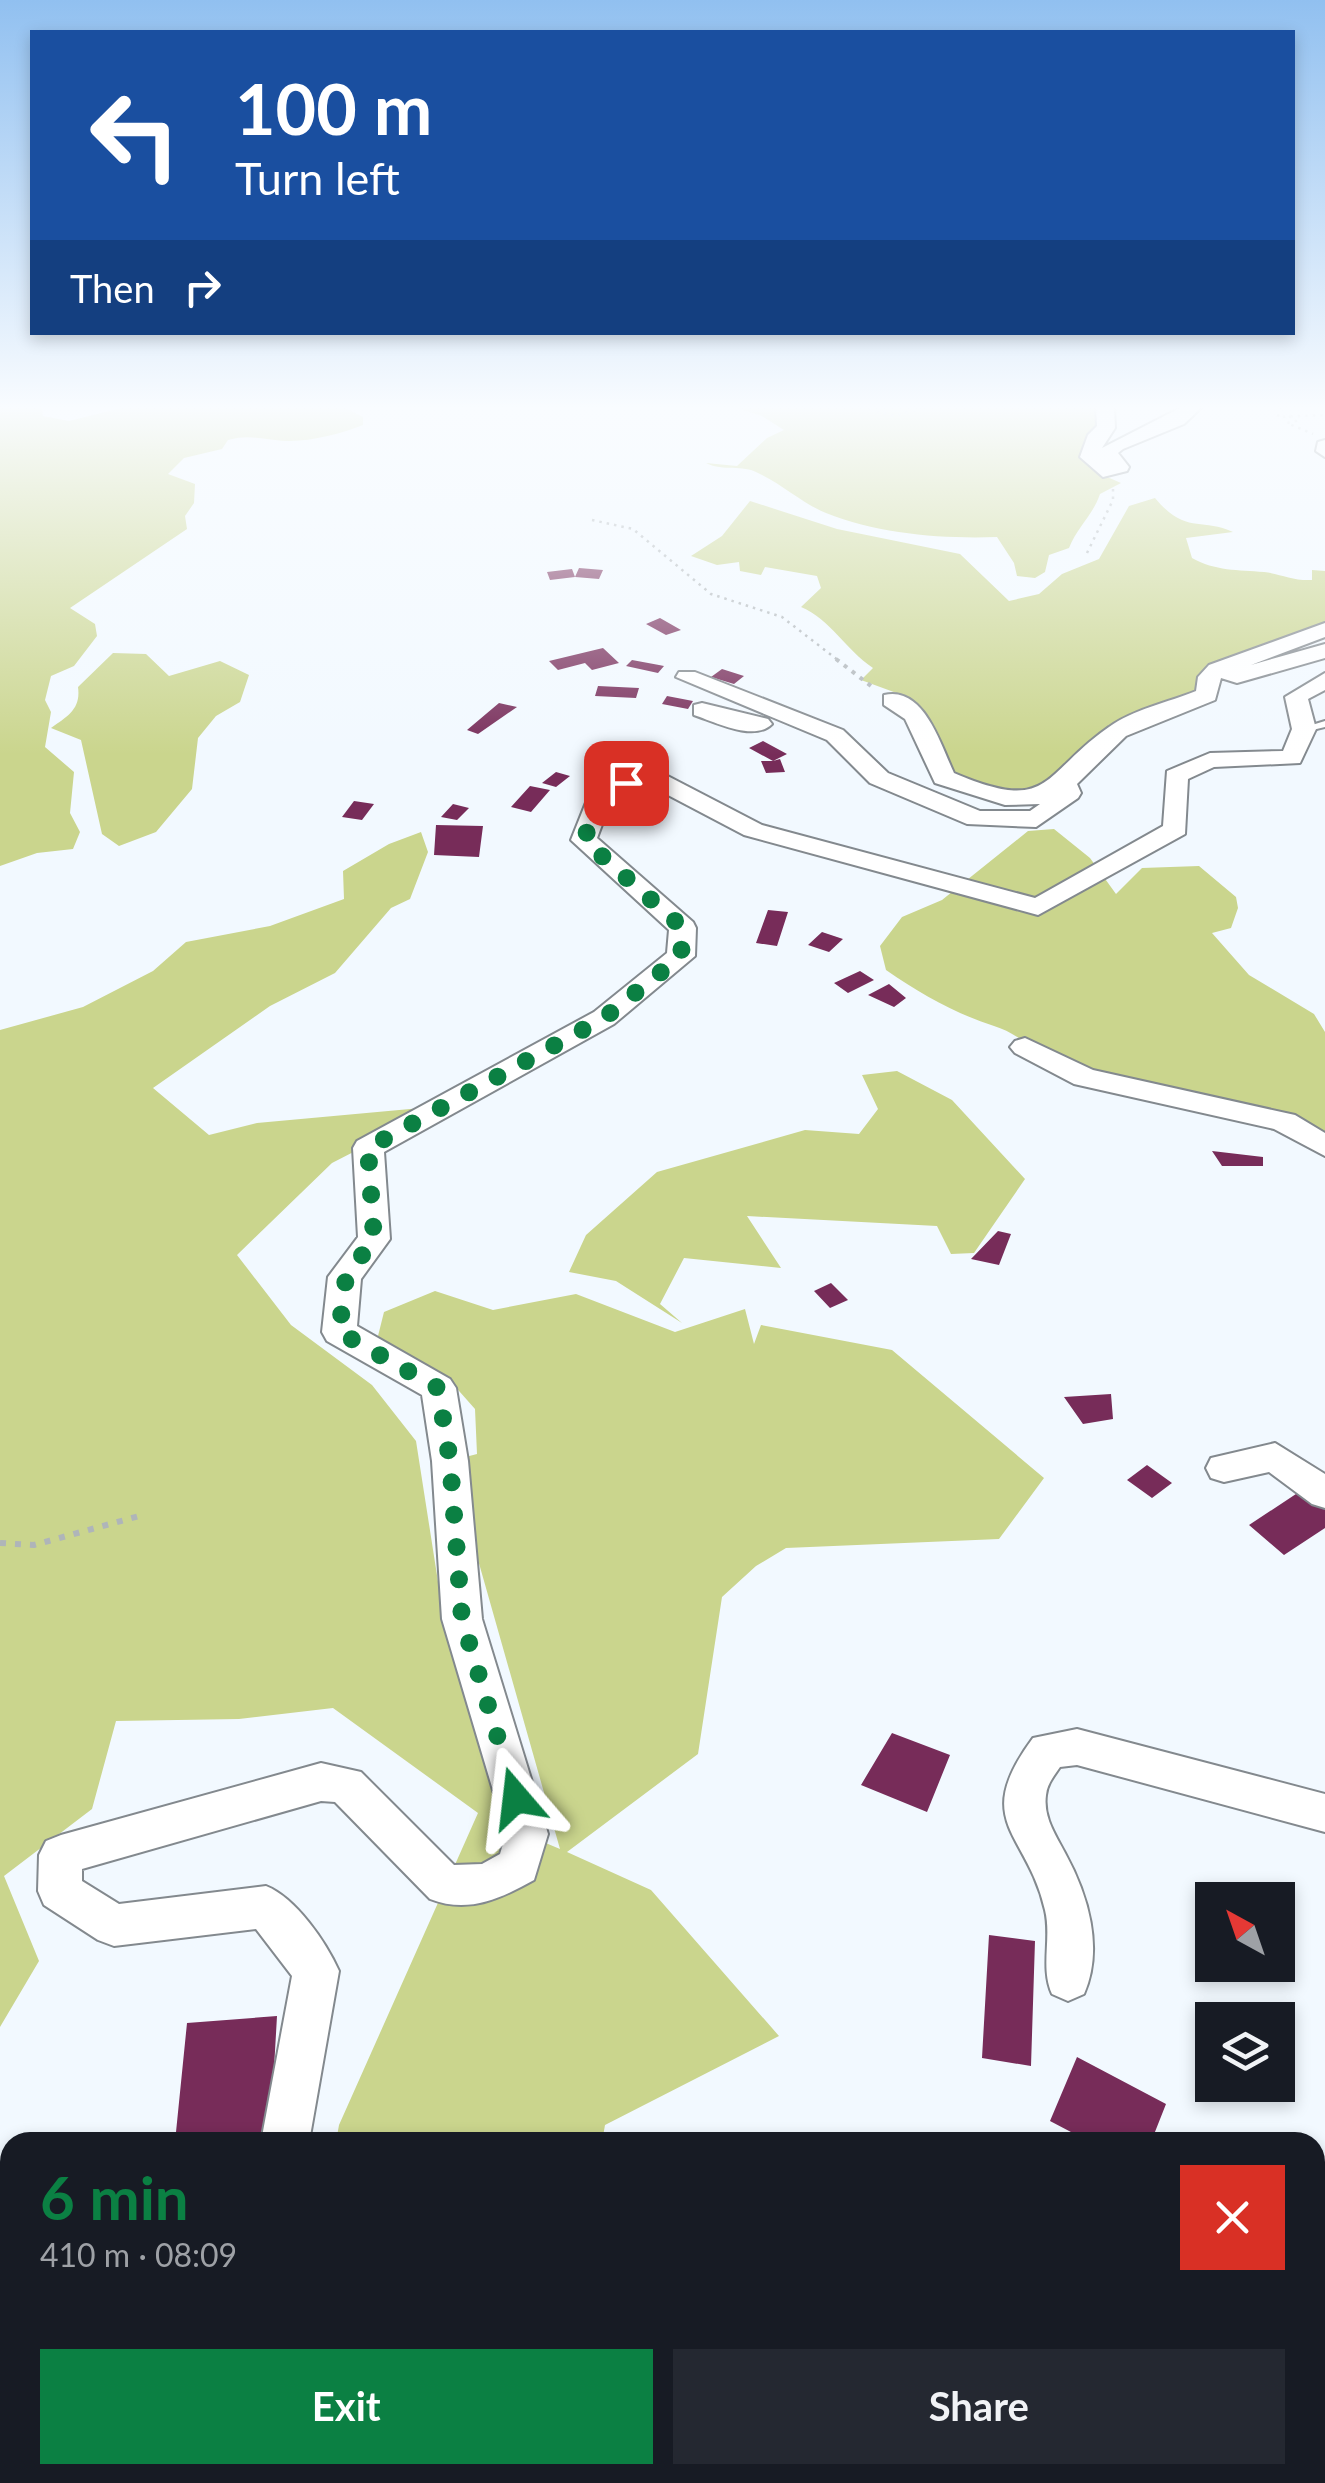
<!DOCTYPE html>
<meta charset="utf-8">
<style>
:root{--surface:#171b24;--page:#242831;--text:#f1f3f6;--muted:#9ea1a6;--accent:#0b8043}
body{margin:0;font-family:Lato,sans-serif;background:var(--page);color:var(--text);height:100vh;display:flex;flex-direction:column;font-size:38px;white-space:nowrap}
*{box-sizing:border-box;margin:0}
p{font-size:32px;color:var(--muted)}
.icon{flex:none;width:55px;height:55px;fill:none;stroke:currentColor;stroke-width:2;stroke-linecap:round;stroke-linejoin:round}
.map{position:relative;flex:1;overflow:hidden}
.drawer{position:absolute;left:0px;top:2132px;width:1325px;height:352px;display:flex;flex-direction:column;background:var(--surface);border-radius:30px 30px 0 0;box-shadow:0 5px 15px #0003}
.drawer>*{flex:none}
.guide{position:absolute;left:30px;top:30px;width:1265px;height:305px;border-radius:0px;box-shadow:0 5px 15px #0003;background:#1a4fa0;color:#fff;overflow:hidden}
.needle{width:65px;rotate:320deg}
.controls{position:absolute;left:1195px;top:1882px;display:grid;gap:20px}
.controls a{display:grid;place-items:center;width:100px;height:100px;border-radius:0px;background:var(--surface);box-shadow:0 5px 15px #0003;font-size:50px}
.pin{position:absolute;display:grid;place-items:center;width:85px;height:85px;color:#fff;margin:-42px;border-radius:20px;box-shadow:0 5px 15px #0006}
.me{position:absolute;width:110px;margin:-55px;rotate:343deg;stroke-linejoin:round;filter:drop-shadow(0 0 8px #0008)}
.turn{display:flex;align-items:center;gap:35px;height:210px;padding:0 40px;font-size:45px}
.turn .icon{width:130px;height:130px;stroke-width:2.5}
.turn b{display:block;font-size:70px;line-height:85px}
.then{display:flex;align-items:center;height:95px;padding:0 40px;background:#0003;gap:20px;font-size:38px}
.round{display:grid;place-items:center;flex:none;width:105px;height:105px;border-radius:0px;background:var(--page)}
.overview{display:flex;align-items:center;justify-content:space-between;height:170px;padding:0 40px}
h1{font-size:60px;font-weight:700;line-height:75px;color:var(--accent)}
.action{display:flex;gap:20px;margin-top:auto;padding:20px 40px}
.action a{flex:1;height:115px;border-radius:0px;background:var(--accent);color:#fff;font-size:40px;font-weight:700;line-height:115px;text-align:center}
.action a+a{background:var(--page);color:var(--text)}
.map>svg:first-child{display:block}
</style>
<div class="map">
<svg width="1325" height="2483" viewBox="0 0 1325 2483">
<rect width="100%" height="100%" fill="#f2f9ff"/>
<path fill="#cad58d" d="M0 407H42L43 416 69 421 125 407H343L363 417V425C338 435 302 444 275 440 256 438 247 435 228 440L222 449 184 458 168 474 195 484 194 503 185 516 187 529 70 608 95 624 97 636 74 666 51 676 45 700 51 712 45 747 74 772 70 813 80 832 73 849 37 853 0 866Z
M734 407H1102L1095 449 1098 473 1121 483 1100 494C1093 515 1078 526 1069 548L1049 555 1045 572 1035 578 1017 576 1014 563 997 537C942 539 878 534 826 513 802 503 782 484 758 473 742 464 724 472 706 463L737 466 767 438 784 430 762 416Z
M1155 498C1186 535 1200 517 1233 532L1186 538 1192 558C1215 571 1238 570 1264 572 1281 574 1293 581 1312 580V570L1325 571V632L1200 678 1196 694 1029 792 965 790 902 695 861 680 873 668C845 649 831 620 801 607L821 588 817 576 765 567 761 575 740 571 739 562 717 565 691 556 722 536 750 501 837 529 960 554 1009 601 1039 594 1062 574 1099 559 1129 506Z
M113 653 146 654 169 676 220 661 249 675 240 702 216 716 198 738 192 789 156 832 119 846 102 834 81 740 51 728C68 716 81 709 78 687Z
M1054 829 1090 858 1116 894 1142 868 1199 866 1236 897 1238 908 1231 928 1212 933 1249 975 1314 1014 1325 1032V1141C1236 1118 1145 1102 1060 1064 1038 1054 1018 1033 994 1026 954 1013 921 994 886 970L880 946 902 917 942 900 1028 831Z
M421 832 428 852 410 899 391 908 335 973 270 1006 153 1088 209 1135 257 1123 443 1106 332 1163 237 1255 291 1325 372 1385 416 1441 444 1620 529 1836 560 1849 450 1461 477 1454 475 1409 444 1374 410 1371 378 1336 384 1312 435 1291 493 1310 576 1294 675 1332 745 1309 754 1344 761 1325 892 1350 1044 1478 999 1539 786 1548 756 1566 722 1597 698 1754 567 1852 651 1890 779 2036 605 2125 602 2142H336L339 2125 478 1813 333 1708 239 1719 116 1721 92 1809 4 1876 39 1961 0 2027V1030L83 1007 153 971 186 942 270 926 344 899 343 871 389 844Z
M897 1071 952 1100 1025 1179 974 1253 951 1254 937 1226 747 1216 781 1268 684 1258 660 1304 682 1323 616 1281 569 1272 586 1235 657 1172 805 1130 859 1134 878 1109 862 1075Z
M356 2475H549L547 2483H360Z"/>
<path fill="#772c59" d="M579 568 603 570 599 579 575 577Z
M572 569 575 577 550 580 547 572Z
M660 618 681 630 666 635 646 624Z
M603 648 619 663 592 670 585 663 558 670 549 661Z
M632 660 659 665 664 666 658 673 626 666Z
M722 669 744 676 734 684 711 677Z
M598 686 639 688 636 698 595 696Z
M667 696 693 701 688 709 662 704Z
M499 703 517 707 478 734 467 730Z
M763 741 787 754 773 761 780 759 785 772 766 773 761 761H773L749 748Z
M648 752 653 769 614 773 609 755Z
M556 772 570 776 556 787 542 783Z
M530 786 550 790 531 812 511 807Z
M354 801 374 804 362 820 342 817Z
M453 804 469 808 457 820 441 817Z
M436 825 483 826 479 857 434 855Z
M768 910 788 912 777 946 756 943Z
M822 932 843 939 829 952 808 945Z
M860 971 874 980 848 993 834 983Z
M889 984 906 998 894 1007 868 995Z
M1212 1151 1263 1157V1166H1222Z
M998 1231 1011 1234 999 1265 971 1259Z
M831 1283 848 1300 830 1308 814 1291Z
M1111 1394 1113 1419 1083 1424 1064 1397Z
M1147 1465 1172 1483 1152 1498 1127 1480Z
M1302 1490 1325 1509V1528L1284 1555 1249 1525Z
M892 1733 950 1755 927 1812 861 1785Z
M989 1935 1035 1941 1031 2066 982 2058Z
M277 2016 270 2139 175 2142 187 2023Z
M1077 2057 1166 2104 1151 2142H1090L1050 2121Z"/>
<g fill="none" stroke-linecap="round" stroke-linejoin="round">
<g stroke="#83898e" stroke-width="4">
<path id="lane" d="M1325 721V727L1304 732 1299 729Z"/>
</g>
<g stroke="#83898e" stroke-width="4">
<path id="street" d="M1096 407H1114L1115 428 1102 448 1182 407H1202L1184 424 1123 449 1118 453 1129 467 1127 471 1103 477 1080 457 1088 435 1097 426Z
M1325 440V457L1316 451 1318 442Z
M1325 623V637L1251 665 1325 644V658L1237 683 1221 678 1215 700 1126 736 1077 784 1081 793 1078 798 1036 827 967 824 870 783 827 740 676 677 679 672H695L843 730 888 773 980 811H1030L1040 804 1005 805 935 783 905 719 884 705V695C924 685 941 746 954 773 1052 815 1041 774 1109 727 1132 710 1169 702 1196 691L1198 677 1209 665Z
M1325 673V690L1308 699 1316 729 1300 763 1214 767 1188 779 1185 834 1038 915 744 835 647 784 613 795 597 838 693 922 696 928 695 956 614 1024 384 1152 390 1239 361 1279 357 1326 450 1379 456 1388 468 1461 482 1619 548 1834 534 1880C500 1899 468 1914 430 1899L335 1802 321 1801 82 1869V1881L119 1904 266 1886C296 1898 326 1942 339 1971L309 2142H261L292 1976 256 1929 114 1946 98 1940 44 1905 38 1891 39 1855 46 1841 61 1835 321 1763 361 1772 454 1865 482 1864 500 1854 506 1834 442 1619 432 1461 422 1395 327 1341 322 1332 328 1277 358 1237 353 1148 357 1141 594 1012 667 953 669 930 571 840 593 785 649 769 658 771 762 825 1035 898 1163 826 1167 771 1210 753 1283 751 1292 729 1285 697Z
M702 703 768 719 772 724C754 742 715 722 694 715V705Z
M1025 1038 1093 1070 1295 1115 1325 1133V1156L1274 1129 1074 1084 1015 1053 1010 1047 1015 1041Z
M1275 1443 1325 1474V1508L1312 1504 1269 1472 1224 1482 1211 1478 1206 1468 1211 1458Z
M1077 1729 1325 1794V1832L1077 1765 1060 1767C1054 1776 1047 1784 1046 1795 1043 1817 1055 1834 1065 1853 1088 1895 1104 1948 1084 1994L1068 2001 1052 1994C1040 1967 1052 1938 1045 1910 1027 1831 970 1823 1033 1738Z
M190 2475H244L243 2483H189Z"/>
</g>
<path stroke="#afb5b9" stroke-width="2.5" stroke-dasharray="2.5 5" stroke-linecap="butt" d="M862 407 894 416 926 407
M1280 407 1278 417 1325 415
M1289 416 1296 421 1287 423 1313 434
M592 520 633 529 711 594 782 617 839 661
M1087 553 1113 500V488"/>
<path stroke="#afb5b9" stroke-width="4" stroke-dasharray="4 6" stroke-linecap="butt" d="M836 659 875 689"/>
<path stroke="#afb5b9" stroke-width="6" stroke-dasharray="6 9" stroke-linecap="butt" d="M0 1543 34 1545 139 1516"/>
<use href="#lane" fill="#fff" fill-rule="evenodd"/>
<use href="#street" fill="#fff" fill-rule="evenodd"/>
</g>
<linearGradient id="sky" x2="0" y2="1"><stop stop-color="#91c0f0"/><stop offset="0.54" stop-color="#f9fcff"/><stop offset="1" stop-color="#f9fcff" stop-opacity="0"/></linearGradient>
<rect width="1325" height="755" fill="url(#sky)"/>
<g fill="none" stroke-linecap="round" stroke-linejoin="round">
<path stroke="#0b8043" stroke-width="18" stroke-dasharray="0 32.4" d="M516 1798 462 1619 450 1461 438 1388 339 1332 346 1277 374 1239 368 1148 604 1018 681 956 683 928 584 840 602 790 626 783"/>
</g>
</svg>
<div class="controls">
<a><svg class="needle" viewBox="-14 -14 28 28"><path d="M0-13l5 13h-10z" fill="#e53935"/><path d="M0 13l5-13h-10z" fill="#9ea1a6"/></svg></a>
<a><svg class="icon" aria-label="layers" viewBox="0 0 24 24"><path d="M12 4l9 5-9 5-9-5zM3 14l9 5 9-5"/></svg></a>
</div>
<div class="pin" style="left:626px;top:783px;background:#d93025"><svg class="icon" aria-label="arrive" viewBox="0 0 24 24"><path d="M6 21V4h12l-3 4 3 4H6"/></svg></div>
<svg class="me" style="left:516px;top:1798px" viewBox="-20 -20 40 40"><path d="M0-17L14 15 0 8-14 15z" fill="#0b8043" stroke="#fff" stroke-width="4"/></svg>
<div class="guide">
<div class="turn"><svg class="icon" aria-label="left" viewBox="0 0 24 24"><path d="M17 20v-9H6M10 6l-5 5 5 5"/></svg><div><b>100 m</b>Turn left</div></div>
<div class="then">Then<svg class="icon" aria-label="right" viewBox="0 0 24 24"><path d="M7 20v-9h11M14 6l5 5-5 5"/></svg></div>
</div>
<section class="drawer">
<div class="overview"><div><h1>6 min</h1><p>410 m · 08:09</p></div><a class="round" style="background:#d93025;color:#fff"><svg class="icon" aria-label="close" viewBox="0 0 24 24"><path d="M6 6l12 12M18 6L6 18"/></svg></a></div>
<div class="action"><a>Exit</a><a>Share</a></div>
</section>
</div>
